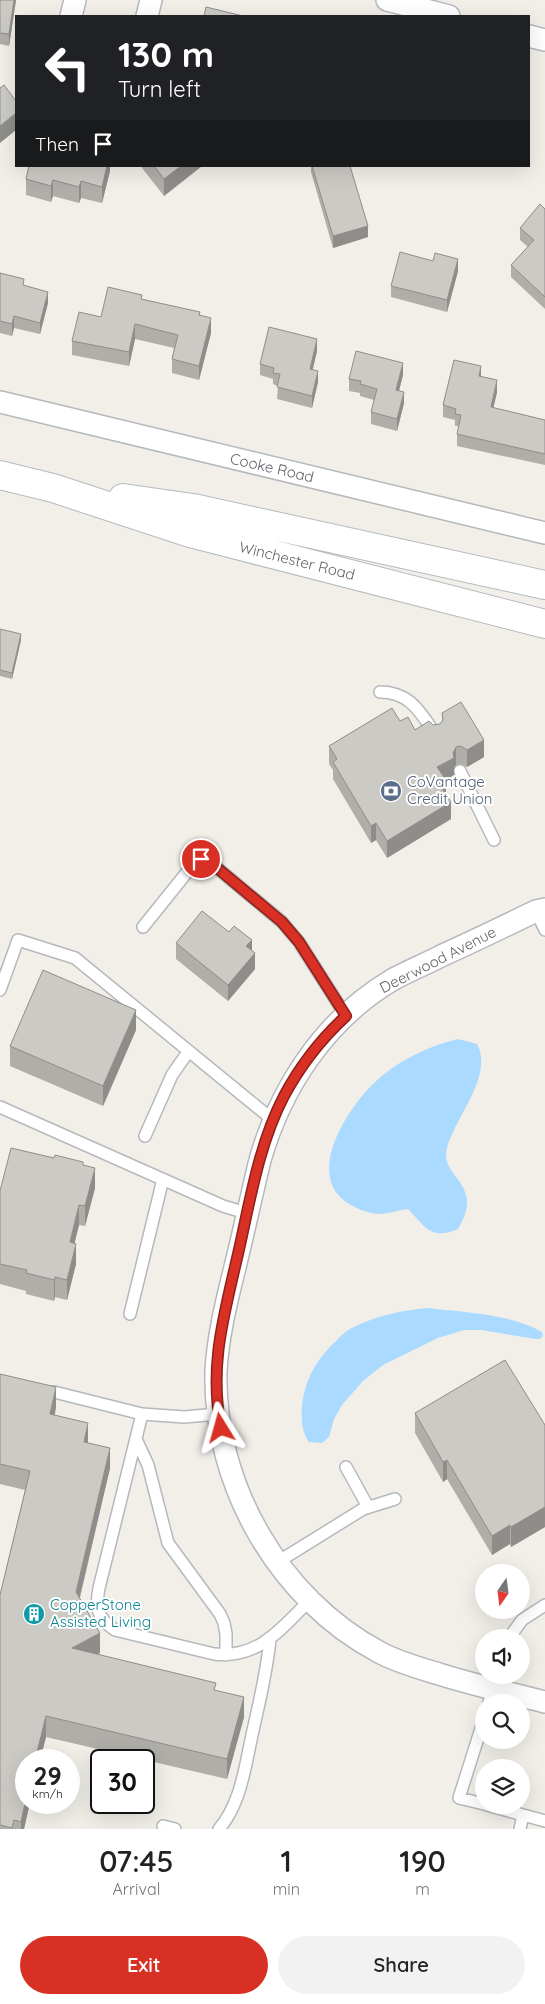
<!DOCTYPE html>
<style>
:root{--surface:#fff;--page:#f2f2f2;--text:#222;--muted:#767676;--accent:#d93025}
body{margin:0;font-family:Quicksand,sans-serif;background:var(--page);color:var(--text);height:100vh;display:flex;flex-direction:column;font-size:19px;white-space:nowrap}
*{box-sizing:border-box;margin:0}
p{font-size:16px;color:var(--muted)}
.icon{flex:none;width:28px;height:28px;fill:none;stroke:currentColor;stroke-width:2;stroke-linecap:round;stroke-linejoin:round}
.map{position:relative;height:1829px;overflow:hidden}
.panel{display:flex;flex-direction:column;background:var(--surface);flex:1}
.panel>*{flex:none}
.guide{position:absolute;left:15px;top:15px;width:515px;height:152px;border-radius:0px;box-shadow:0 5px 20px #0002;background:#202124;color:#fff;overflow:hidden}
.needle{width:32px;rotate:194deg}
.fabs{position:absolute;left:475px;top:1564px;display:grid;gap:10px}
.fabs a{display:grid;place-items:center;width:55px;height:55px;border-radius:50%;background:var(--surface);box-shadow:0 5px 20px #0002;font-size:25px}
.speed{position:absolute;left:15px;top:1749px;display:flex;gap:10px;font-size:25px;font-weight:700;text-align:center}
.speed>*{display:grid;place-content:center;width:65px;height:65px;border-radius:50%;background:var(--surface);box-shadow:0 5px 20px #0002;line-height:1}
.speed small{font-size:12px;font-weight:400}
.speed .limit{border:2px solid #111;border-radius:8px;background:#fff;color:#111}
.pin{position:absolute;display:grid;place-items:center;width:42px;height:42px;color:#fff;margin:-21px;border:2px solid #fff;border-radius:50%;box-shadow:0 1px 5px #0007}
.me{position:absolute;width:55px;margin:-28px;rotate:352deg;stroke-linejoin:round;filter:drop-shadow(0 0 4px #0008)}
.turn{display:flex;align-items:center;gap:18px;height:105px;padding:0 20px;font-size:22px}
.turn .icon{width:65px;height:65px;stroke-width:2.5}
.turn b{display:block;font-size:35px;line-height:42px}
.then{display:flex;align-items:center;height:48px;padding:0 20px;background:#0003;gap:10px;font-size:19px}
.eta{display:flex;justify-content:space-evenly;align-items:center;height:85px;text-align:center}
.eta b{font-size:30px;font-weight:600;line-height:35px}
.cta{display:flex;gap:10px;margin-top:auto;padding:10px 20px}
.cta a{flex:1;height:58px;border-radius:30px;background:var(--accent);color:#fff;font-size:20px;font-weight:600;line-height:58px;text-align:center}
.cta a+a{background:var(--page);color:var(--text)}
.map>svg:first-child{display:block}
</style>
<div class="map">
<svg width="545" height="1829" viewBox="0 0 545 1829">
<rect width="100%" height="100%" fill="#f1efe8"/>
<path fill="#aadaff" d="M458 1039 477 1044C494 1076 455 1117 447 1148 439 1178 486 1183 458 1229 430 1241 425 1226 408 1209 398 1210 388 1214 378 1214 367 1213 355 1208 346 1202 305 1173 348 1108 374 1083 397 1061 428 1046 458 1039Z
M428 1308C466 1313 507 1313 542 1332L543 1336 540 1339H536L481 1330H464L438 1338 383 1365 363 1381 342 1405 334 1419 329 1437 322 1443 309 1442C300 1430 301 1412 303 1398 308 1374 318 1358 335 1342 339 1338 344 1332 350 1329 372 1317 402 1310 428 1308Z"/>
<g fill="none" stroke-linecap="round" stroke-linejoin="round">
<g stroke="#b5b8bc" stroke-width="14">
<path id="lane" d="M380 692C410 692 420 712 436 735
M460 771 494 840
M536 911 545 930
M143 927 192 866 201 859 210 862 282 922 299 942 346 1016
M0 990 18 940 75 958 273 1120
M0 1107 223 1206 246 1213
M145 1136 172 1075 188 1052
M130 1314 163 1179
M54 1392 142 1414
M218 1414 184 1417 142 1414 99 1588C95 1608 97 1618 115 1630L214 1654C258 1659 281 1629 309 1601
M136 1439 148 1465 168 1543 220 1614 224 1623 226 1634V1655
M346 1467 368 1507
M276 1563 363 1509 395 1499
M509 1638 522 1620 545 1605
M489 1702 497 1675
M484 1719 459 1798 484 1804
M487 1805 523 1815 520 1829
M523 1815 545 1821
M163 1826 175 1829
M219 1829C241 1803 245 1767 252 1735 259 1703 267 1672 270 1639"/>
</g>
<g stroke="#b5b8bc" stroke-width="24">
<path id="street" d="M387 0 449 16
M71 16 75 0
M147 16 151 0
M529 36 545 40
M0 402 545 533
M545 909 536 911C505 926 474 941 443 955 426 964 408 971 392 980 325 1020 281 1087 260 1160 252 1193 245 1226 237 1259 228 1296 218 1333 216 1371 213 1484 279 1599 379 1652 397 1662 419 1668 439 1674 474 1685 509 1693 545 1702"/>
</g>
<g stroke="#b6babf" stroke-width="30">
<path id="secondary" d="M0 475 53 488 190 533 545 624
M123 498 193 508 545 585"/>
</g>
<use href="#lane" stroke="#fff" stroke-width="11"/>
<use href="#street" stroke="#fff" stroke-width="21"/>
<use href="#secondary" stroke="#fff" stroke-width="28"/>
</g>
<path fill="#afaea9" d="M0 0H16L9 46 0 44Z
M110 166V171L102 203 81 198 79 203 53 196 51 202 26 195V179Z
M142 166H202L164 196 142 168Z
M311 166H350L368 237 333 248 311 172Z
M545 209V309L511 277V265L528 247 520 240V228Z
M458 271 447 312 391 297V286Z
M0 273 24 286 48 303 40 334 14 328 12 336 0 333Z
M142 299 200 315 211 333 199 380 172 373V359L174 348 135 339 129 366 72 355V341L101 317Z
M317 351 313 369 318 382 312 408 277 399 278 386 273 384V379L260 375V364Z
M403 375 399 391 404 403 397 431 371 424V412L374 400 360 396V393L349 391V379Z
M481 377 497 392 493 408 545 420V465L457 446V434L459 426H455V420L443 417V405Z
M0 629 21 640 12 679 0 676Z
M442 713 484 757 467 767 461 764 456 765 454 768V775L446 780V794L451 819 387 858 376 840 371 843 333 779V770L329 764V746L400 721 415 730 433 725 440 724 442 721Z
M176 943 252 950 255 969 228 1001 176 959Z
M136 1030 103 1106 10 1066V1046Z
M83 1165 95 1188 85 1226 79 1225 74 1243 76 1264 67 1300 55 1297 54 1301 26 1294V1291L0 1284V1191Z
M0 1374 56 1407 55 1415 88 1443 110 1468 80 1598 100 1653 97 1654 216 1690 244 1717 227 1779 46 1737 40 1760H26V1802H30L24 1829H0V1595L25 1490 0 1484Z
M415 1413 545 1425V1527L511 1547 510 1544 492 1555 447 1479 443 1482 415 1433Z"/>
<path fill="#8f8d8a" d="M14 0H16L9 46V34Z
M16 113V130L0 143V126Z
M107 166H110V171L102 203V187Z
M181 166H202L164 196V179Z
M53 180V196L51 202V186Z
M81 181V198L79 203V187Z
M368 226V237L333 248V236Z
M458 259V271L447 312V300Z
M48 292V303L40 334V323Z
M14 316V328L12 336V324Z
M211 318V333L199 380V366Z
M135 324V339L129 366V352Z
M317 339V351L310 380V369Z
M403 363V375L396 402V390Z
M481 366V378L479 376Z
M318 371V382L312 408V396Z
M497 380V392L491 419V407Z
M404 392V403L397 431V419Z
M21 634V640L12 679V673Z
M484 740V757L467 767V750Z
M456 747V765L454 768V775L437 785V767L453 753Z
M446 780V797L439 784Z
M451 802V819L387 858V841Z
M376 823V840L371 843V826Z
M252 940V956L246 946Z
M255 953V969L228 1001V985Z
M136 1010V1030L103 1106V1086Z
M95 1168V1188L85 1226V1206Z
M79 1205V1225L70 1262V1242Z
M76 1244V1264L67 1300V1280Z
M55 1277V1297L54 1301V1280Z
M56 1387V1407L50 1434V1414Z
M88 1423V1443L84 1442Z
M110 1448V1468L76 1612V1592Z
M447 1460V1479L443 1482V1462Z
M545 1507V1527L511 1547V1527Z
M510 1525V1544L492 1555V1536Z
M100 1633V1653L72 1669V1648Z
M244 1697V1717L227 1779V1759Z
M46 1716V1737L40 1760H35Z
M26 1799V1802H30L24 1829H21V1822Z"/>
<path fill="#cccac5" stroke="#8f8d8a" d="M0 0H14L9 34 0 33Z
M206 7 243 16H204Z
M4 85 16 101V113L0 126V88Z
M29 166H107L102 187 81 181 79 187 53 180 51 186 26 179Z
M154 166H181L164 179Z
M312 166H350L368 226 333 236Z
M540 204 545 209V297L511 265 534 240 520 228Z
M400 252 433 261 435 253 458 259 447 300 391 286Z
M0 273 24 279 23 285 48 292 40 323 14 316 12 324 0 321Z
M108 287 142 295 141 299 200 312 199 315 211 318 199 366 172 359 178 335 135 324 129 352 72 341 79 312 101 317Z
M269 327 317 339 310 369 318 371 312 396 277 387 280 374 273 373 274 368 260 364Z
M356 351 403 363 396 390 404 392 397 419 371 412 377 389 360 384 361 381 349 379Z
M454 360 481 366 479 376 497 380 491 407 545 420V454L457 434 461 415 455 414 456 409 443 405Z
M0 629 21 634 12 673 0 670Z
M461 702 484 740 467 750 461 746 456 747 453 753 454 758 437 767 446 780 439 784 451 802 387 841 376 823 371 826 333 762 337 759 329 746 392 708 400 721 408 717 415 730 429 721 433 725 440 724 443 720 442 713Z
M202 911 229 932 234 926 252 940 246 946 255 953 228 985 176 943Z
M43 970 136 1010 103 1086 10 1046Z
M11 1148 54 1158 55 1155 83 1162V1165L95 1168 85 1206 79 1205 70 1242 76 1244 67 1280 55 1277 54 1280 26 1273 27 1270 0 1264V1191Z
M505 1360 545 1425V1508V1507L511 1527 510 1525 492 1536 447 1460 443 1462 415 1413Z
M0 1374 56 1387 50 1414 88 1423 84 1442 110 1448 76 1592 100 1633 72 1648 216 1683 214 1690 244 1697 227 1759 46 1716 35 1760H26V1799L21 1822 14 1820 12 1828 0 1825V1595L30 1471 0 1464Z"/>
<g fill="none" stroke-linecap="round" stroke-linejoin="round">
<g stroke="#8d1f18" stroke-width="12">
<path id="route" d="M201 859 210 862 282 922 299 942 346 1016C321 1039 300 1066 284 1096 260 1142 251 1195 240 1245 226 1309 208 1362 221 1428"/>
</g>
<use href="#route" stroke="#d93025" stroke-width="9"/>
</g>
<defs>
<g id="bank-disc" transform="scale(1.125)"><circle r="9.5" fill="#5c6f8a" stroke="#fff"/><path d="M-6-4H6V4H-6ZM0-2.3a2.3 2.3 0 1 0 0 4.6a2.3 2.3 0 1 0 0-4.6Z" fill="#fff"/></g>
<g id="building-disc" transform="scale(1.125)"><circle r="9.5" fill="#0f9aa8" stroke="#fff"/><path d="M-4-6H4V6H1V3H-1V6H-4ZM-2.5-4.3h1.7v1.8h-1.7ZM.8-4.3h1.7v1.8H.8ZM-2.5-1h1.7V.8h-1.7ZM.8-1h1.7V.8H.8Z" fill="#fff"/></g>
</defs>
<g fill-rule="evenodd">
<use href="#bank-disc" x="391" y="791"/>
<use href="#building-disc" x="34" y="1614"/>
</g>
<g text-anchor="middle" stroke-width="4" stroke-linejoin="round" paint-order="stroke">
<g font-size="15" fill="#5f6368" stroke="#fff">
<text transform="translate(272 468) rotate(13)" y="5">Cooke Road</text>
<text transform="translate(297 561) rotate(14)" y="5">Winchester Road</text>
<text transform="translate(438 960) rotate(-27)" y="5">Deerwood Avenue</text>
</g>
<g font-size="15" fill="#4e5e75" stroke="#fff" text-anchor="start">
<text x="407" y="787">CoVantage<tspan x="407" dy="17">Credit Union</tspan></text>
</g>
<g font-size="15" fill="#0d838f" stroke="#fff" text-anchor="start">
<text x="50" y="1610">CopperStone<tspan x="50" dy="17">Assisted Living</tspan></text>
</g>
</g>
</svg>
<div class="fabs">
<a><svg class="needle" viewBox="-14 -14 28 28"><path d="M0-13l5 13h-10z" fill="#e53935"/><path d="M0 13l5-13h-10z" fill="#767676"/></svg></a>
<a><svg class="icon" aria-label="sound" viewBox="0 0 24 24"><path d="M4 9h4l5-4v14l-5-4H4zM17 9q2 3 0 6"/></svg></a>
<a><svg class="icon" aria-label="search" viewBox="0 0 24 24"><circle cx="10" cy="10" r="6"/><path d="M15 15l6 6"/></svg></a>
<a><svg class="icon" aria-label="layers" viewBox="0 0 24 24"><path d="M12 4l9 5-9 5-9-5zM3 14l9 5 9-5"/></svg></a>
</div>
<div class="speed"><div>29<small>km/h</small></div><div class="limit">30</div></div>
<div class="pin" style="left:201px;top:859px;background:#d93025"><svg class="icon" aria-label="arrive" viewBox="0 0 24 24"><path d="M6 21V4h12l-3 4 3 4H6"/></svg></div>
<svg class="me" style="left:221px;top:1428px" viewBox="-20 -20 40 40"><path d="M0-17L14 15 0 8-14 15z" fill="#d93025" stroke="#fff" stroke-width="4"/></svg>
<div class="guide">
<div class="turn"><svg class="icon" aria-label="left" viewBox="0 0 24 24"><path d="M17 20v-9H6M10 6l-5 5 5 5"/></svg><div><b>130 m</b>Turn left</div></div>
<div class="then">Then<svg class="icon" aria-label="arrive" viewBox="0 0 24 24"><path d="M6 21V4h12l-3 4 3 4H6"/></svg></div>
</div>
</div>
<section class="panel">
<div class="eta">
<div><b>07:45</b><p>Arrival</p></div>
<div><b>1</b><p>min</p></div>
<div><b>190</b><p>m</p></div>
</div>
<div class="cta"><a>Exit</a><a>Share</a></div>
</section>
